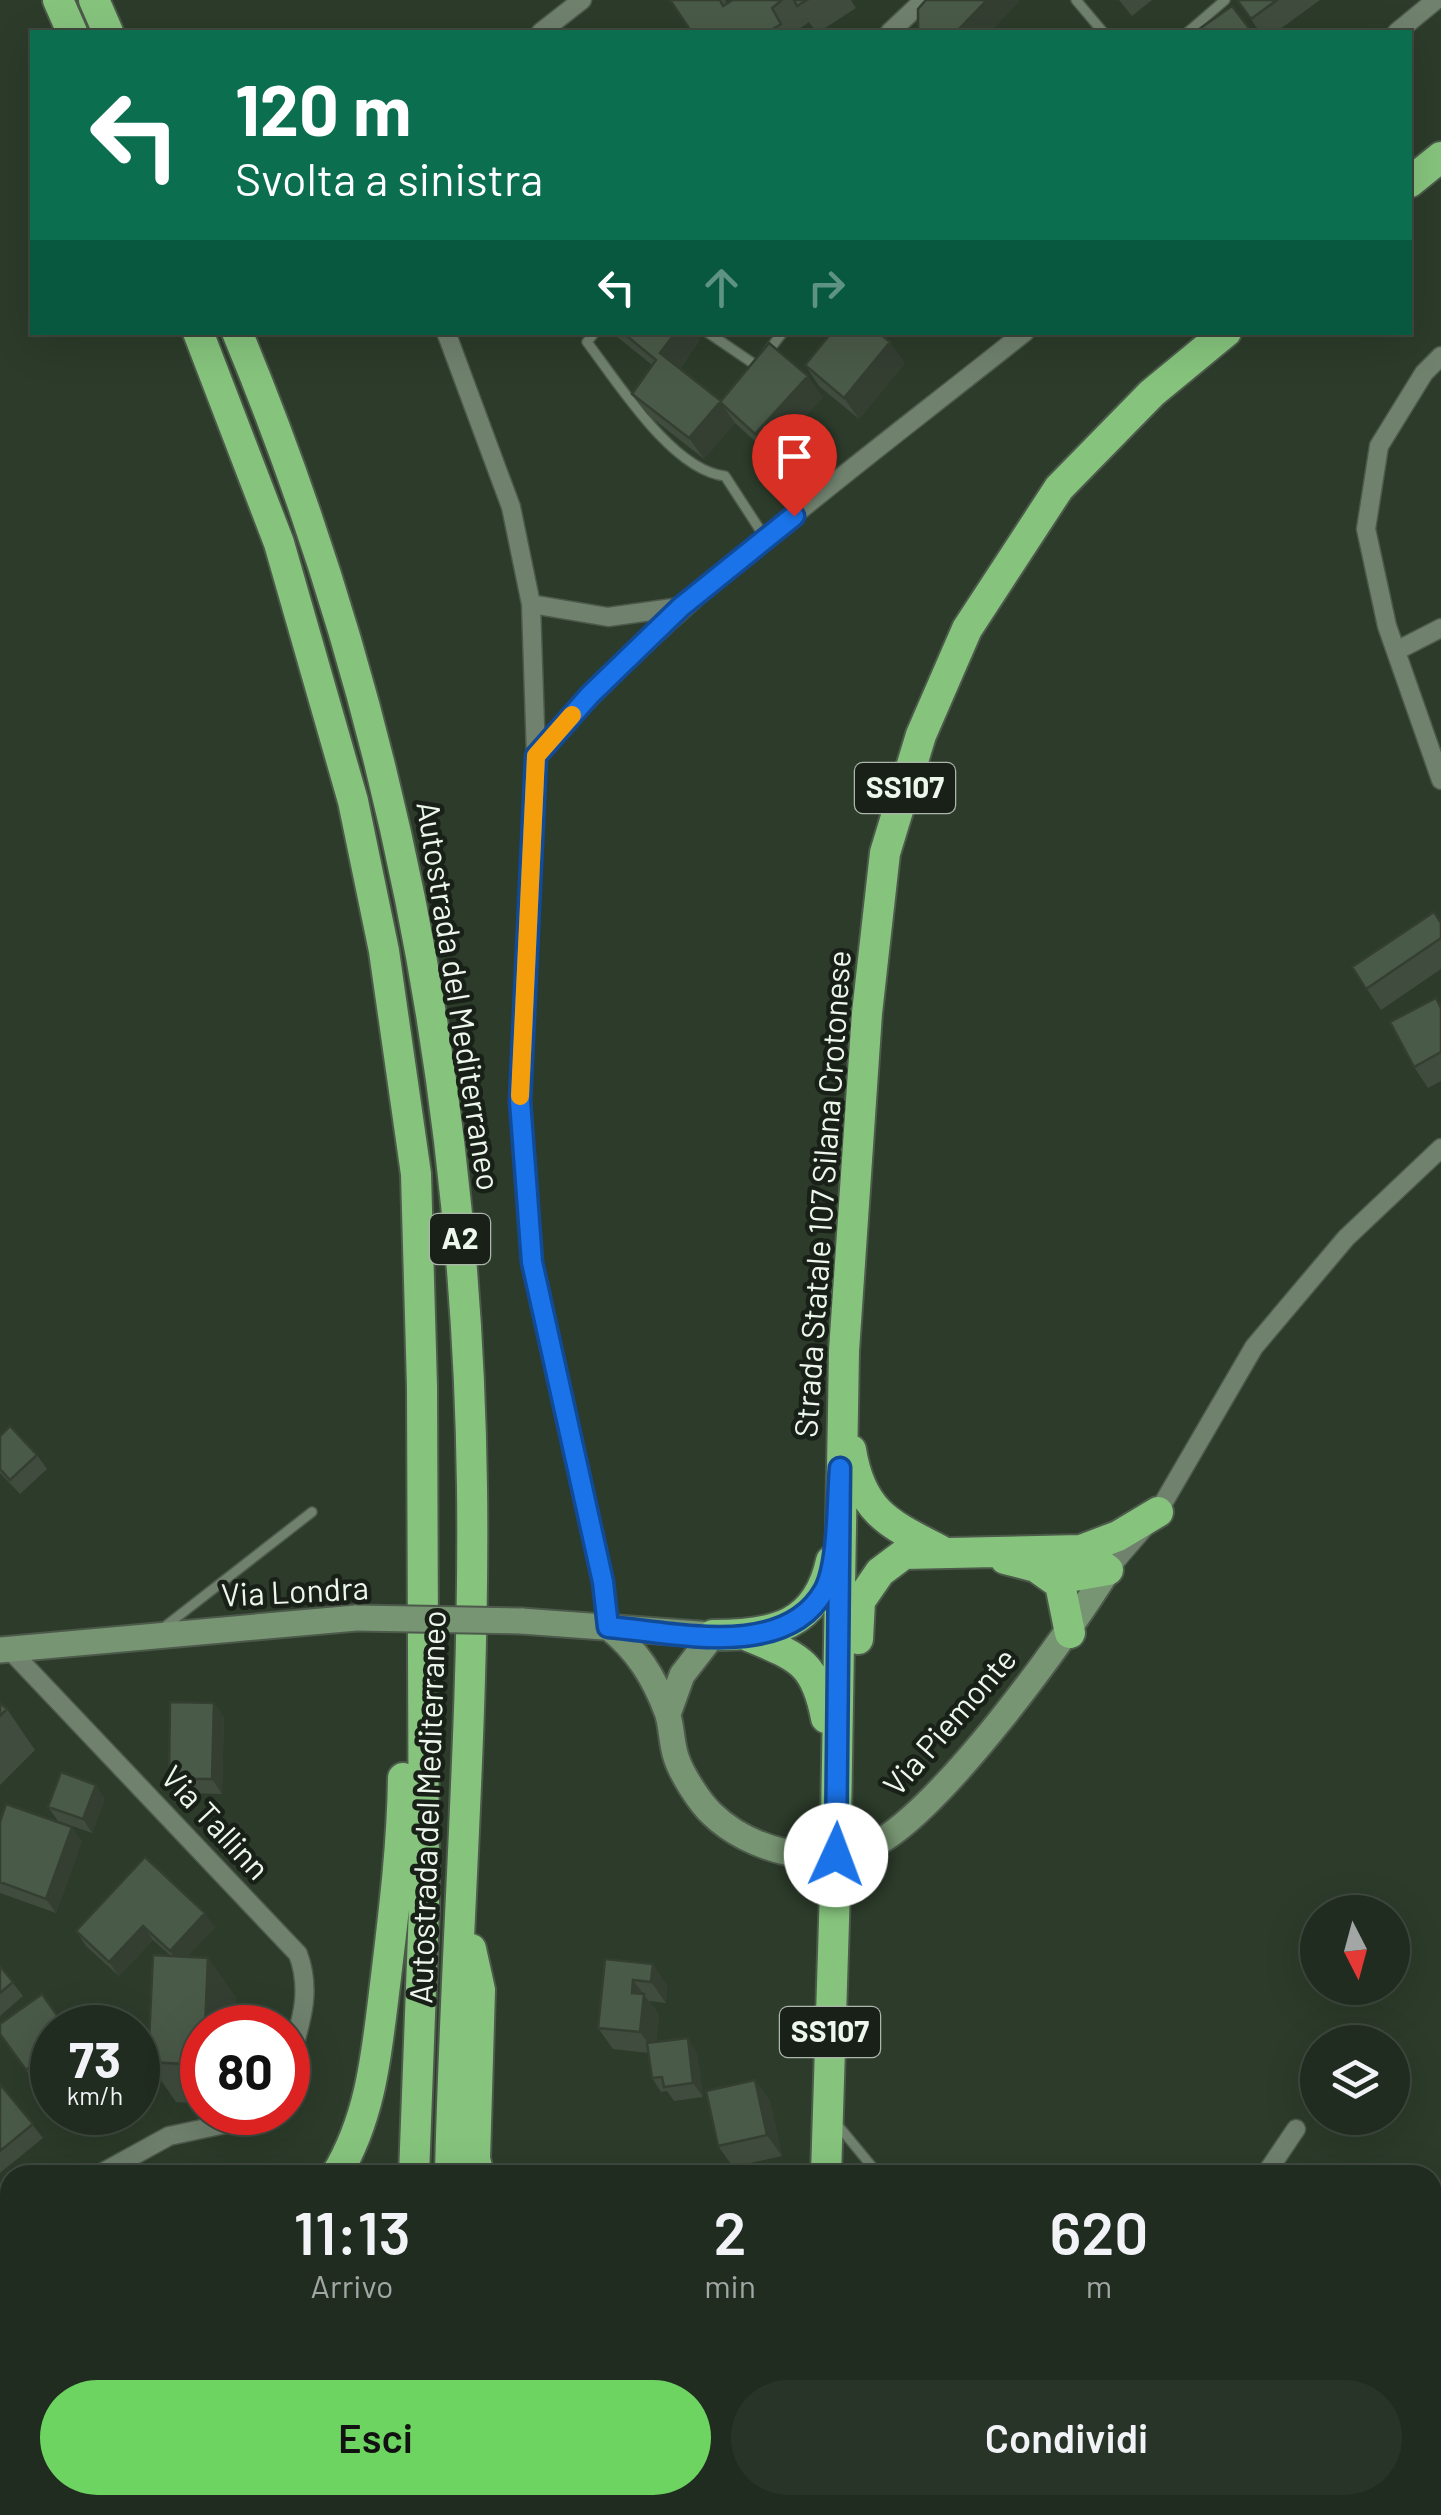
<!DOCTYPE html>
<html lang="it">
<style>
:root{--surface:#212c20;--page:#293429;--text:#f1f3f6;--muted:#a2a7a5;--line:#3e483e;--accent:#6dd361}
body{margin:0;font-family:Barlow,sans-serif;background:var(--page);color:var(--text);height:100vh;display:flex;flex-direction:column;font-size:38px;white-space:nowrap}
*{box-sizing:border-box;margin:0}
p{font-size:32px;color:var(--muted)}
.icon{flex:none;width:55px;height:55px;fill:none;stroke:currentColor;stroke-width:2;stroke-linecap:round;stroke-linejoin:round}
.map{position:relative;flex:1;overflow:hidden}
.drawer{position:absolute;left:0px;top:2165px;width:1442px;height:350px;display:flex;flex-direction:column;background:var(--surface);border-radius:30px 30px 0 0;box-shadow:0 10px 40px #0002,0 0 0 2px var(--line)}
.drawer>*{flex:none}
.top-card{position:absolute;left:30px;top:30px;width:1382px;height:305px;border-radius:0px;box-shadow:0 10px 40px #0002,0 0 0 2px var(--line);background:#0b6e4f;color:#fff;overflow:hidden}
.needle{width:65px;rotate:174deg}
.buttons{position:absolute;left:1300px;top:1895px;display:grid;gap:20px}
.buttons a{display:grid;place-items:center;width:110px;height:110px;border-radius:50%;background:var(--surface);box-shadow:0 10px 40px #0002,0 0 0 2px var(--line);font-size:50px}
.speed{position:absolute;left:30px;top:2005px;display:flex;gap:20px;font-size:50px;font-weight:700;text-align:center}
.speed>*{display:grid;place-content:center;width:130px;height:130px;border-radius:50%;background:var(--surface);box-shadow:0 10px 40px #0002,0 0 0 2px var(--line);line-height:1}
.speed small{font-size:25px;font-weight:400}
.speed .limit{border:15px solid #d22;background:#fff;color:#111}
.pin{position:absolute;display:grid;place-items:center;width:85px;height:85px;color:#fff;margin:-102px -42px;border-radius:50% 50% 50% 0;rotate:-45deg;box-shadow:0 0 10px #0007}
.pin .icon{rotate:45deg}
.me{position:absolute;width:110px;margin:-55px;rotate:2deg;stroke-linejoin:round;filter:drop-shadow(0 0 8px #0008)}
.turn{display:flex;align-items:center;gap:35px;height:210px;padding:0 40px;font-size:45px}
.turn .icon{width:130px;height:130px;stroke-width:2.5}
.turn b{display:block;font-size:70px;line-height:85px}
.lanes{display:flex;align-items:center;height:95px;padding:0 40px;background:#0003;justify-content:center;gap:50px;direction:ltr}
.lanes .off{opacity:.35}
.eta{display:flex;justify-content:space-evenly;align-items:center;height:170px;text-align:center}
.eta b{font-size:60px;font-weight:600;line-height:70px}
.action{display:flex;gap:20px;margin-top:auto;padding:20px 40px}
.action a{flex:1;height:115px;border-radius:60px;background:var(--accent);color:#111;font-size:40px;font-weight:600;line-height:115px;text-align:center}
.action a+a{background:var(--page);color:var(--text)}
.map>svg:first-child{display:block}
</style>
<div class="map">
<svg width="1441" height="2515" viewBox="0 0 1441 2515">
<rect width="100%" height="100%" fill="#2c3b2a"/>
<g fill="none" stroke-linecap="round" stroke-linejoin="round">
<g stroke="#4c594b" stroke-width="12">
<path id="lane" d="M1076 0 1103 32
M1188 32 1225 0
M595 332 587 342C618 383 673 471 725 476L766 539
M707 332 757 366
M766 354 783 332
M163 1628 312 1512
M836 2123 879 2175
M282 2515 283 2505
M572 2515V2505
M696 2515V2505"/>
</g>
<g stroke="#4c594b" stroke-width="21">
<path id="street" d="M541 32 582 0
M890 32 924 0
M1397 32 1436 0
M446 332 511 507 531 604 536 756 520 1101 532 1262 603 1583 608 1627
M1441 356 1424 373 1379 446 1366 529 1387 626 1441 780
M531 604 608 617 680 607
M1396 651 1441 628
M536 756C679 594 856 467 1025 332
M1108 1570 1158 1512 1254 1347 1346 1238 1441 1148
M9 1649 298 1954C313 1994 299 2027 288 2067
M98 2175 169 2136 244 2120 257 2112
M1265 2175 1296 2129
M0 2195 10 2193
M1432 2434 1441 2423
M123 2505V2515
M52 2515 89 2505
M1220 2515 1228 2505
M1374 2515 1380 2505"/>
</g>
<g stroke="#4c594b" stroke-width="29">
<path id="secondary" d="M521 1621 713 1635
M608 1627C637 1650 654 1677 667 1712 672 1726 671 1742 676 1757 681 1773 699 1802 712 1814 749 1850 819 1868 867 1848 935 1821 1068 1635 1108 1570
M0 1650 356 1618
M668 1714 682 1675 713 1635"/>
</g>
<g stroke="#4c594b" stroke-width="34">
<path id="highway" d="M58 0 72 32
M94 0 108 32
M1410 182 1441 157
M198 332 279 543 353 801 384 951 416 1174 422 1387 424 1908 414 2175
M237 332C390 700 467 1090 472 1488 475 1717 455 1946 450 2175
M851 1450C861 1512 889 1524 940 1550
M1005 1559 1036 1567 1060 1584 1070 1633
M1039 1568 1074 1576 1108 1570 1081 1550
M713 1635C774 1635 817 1626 831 1561
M746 1635C797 1657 815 1660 826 1718
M858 1639 860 1601 880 1572 904 1554 1081 1550 1118 1536 1158 1512
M836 1821 844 1351 867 1013 885 853 921 735 967 629 1059 488 1152 393 1226 332
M471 1949 480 1990 475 2159 479 2175
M336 2175C373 2114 377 2047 386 1977 394 1910 402 1846 403 1778
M826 2175 835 1889
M406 2505V2515
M445 2505V2515
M818 2515 819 2505"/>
</g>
<use href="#lane" stroke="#70816e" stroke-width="9"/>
<use href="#street" stroke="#70816e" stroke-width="18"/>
<use href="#secondary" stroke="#779572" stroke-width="25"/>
<use href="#highway" stroke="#86c47d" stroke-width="30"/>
<g stroke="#4c594b" stroke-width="29" stroke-linecap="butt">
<path id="secondary-bridge" d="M356 1618 521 1621"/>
</g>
<g stroke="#4c594b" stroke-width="34" stroke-linecap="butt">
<path id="highway-bridge" d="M835 1889 836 1821"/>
</g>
<use href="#secondary-bridge" stroke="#779572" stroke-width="25"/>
<use href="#highway-bridge" stroke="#86c47d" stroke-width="30"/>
</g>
<path fill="#404d3e" d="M670 0H725L727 3 733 0H851L856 8 819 32H816L809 22 795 32H688L691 31Z
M1119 0H1152L1132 16Z
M1237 0H1320L1276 32H1260Z
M611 332H695L700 340 680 368 721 401 823 397 770 455 735 423 704 459 647 414 632 394 652 365Z
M905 363 859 419 819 386 805 365Z
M1441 922V969L1381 1010 1352 967Z
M1441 1005V1081L1428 1088 1414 1067Z
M0 1436 37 1455 47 1469 20 1494 0 1473Z
M0 1703 7 1709 35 1750 0 1785Z
M224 1717 222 1794 178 1793 169 1779Z
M105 1799 92 1833 58 1821 48 1807Z
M0 1822 82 1841 56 1913 0 1893Z
M145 1857 215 1927 187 1957 208 1958 236 1998 235 2028H202V2104L176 2102 148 2062 171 1956 153 1940 119 1976 86 1946 76 1931Z
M605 1959 667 1985 666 2003 649 2001 659 2015 656 2042 697 2053 703 2097 674 2101 667 2091 661 2092 652 2078 648 2053 613 2049 598 2028Z
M0 1966 23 1996 0 2016Z
M52 2028V2072L36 2084 0 2034Z
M755 2080 770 2101 782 2156 733 2167 718 2146Z
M0 2084 43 2138 0 2173Z"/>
<path fill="#343f32" d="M987 0H1018L1019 2 991 32H956Z
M676 332H695L700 340 675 374 660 353Z
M890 342 905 363 859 419 844 398Z
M808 376 823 397 770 455 755 434Z
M720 402 735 423 704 459 689 438Z
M214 1703 224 1717 222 1794 212 1779Z
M96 1785 105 1799 92 1833 83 1819Z
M72 1827 82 1841 56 1913 46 1899Z
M205 1913 215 1927 180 1965 170 1951Z
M143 1926 153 1940 119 1976 109 1962Z
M208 1958 236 1998 235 2028H205Z
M653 1964 667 1985 666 2003 651 1982Z
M633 1980 659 2015 655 2053 640 2032 632 1993Z
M688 2038 697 2053 703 2097 693 2083Z
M755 2080 770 2101 782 2156 767 2135Z
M10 2356V2429L0 2441V2368Z
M249 2505H269V2515H249Z"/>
<path fill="#4a5a48" stroke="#343f32" stroke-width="2.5" d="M670 0H720L723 6 733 0H782L772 8 781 24 768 32H688L691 31Z
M794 0H807L797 6Z
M926 0H987L956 32H922L918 28V9Z
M1237 0H1277L1251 19Z
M1232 6 1252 32H1195Z
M622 332H676L660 353 721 401 769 343 808 376 755 434 720 402 689 438 632 394 656 360Z
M832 332H878L890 342 844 398 805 365Z
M1434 912 1441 923V938L1366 989 1352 967Z
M1436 998 1441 1008V1052L1414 1067 1390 1022Z
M10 1426 37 1455 10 1480 0 1469V1436Z
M170 1702 214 1703 212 1779H169Z
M0 1703 7 1709 0 1716Z
M61 1772 96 1785 83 1819 48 1807Z
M6 1804 72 1827 46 1899 0 1882V1822Z
M145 1857 205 1913 170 1951 143 1926 109 1962 76 1931Z
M153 1955 208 1958 205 2028H202V2065L148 2062Z
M605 1959 653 1964 651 1982 633 1980 632 1993 644 1994 640 2032 598 2028Z
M0 1966 13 1982 0 1993Z
M42 1994 66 2028H52V2051L26 2070 0 2034V2024Z
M688 2038 693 2083 664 2087 662 2077 652 2078 647 2043Z
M755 2080 767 2135 718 2146 706 2091Z
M0 2084 33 2124 0 2151Z
M10 2276V2356L0 2368V2288Z
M54 2505H68L79 2515H45Z
M179 2505H249V2515H178Z"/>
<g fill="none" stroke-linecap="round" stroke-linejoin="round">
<g stroke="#114b97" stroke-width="25">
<path id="route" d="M794 516 681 607 590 695 536 756 520 1101 532 1262 603 1582 608 1627C672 1632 784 1661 824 1591 839 1564 837 1501 840 1468L836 1855"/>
</g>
<use href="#route" stroke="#1a73e8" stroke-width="18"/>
<path stroke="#f59e0b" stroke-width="18" d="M520 1096 536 756 572 715"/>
</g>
<g text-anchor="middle" stroke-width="9" stroke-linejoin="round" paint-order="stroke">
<g fill="#192018" stroke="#adb6ac" stroke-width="2.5">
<rect x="855" y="763" width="100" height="50" rx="8"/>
<rect x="430" y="1214" width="60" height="50" rx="8"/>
<rect x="780" y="2007" width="100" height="50" rx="8"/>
</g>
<g font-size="30" font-weight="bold" fill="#edf7ec">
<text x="905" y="798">SS107</text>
<text x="460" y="1249">A2</text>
<text x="830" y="2042">SS107</text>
</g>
<g font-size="32" fill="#edf7ec" stroke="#192018">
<text transform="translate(458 996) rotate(81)" y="11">Autostrada del Mediterraneo</text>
<text transform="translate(823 1194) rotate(-86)" y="11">Strada Statale 107 Silana Crotonese</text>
<text transform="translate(295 1592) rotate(-3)" y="11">Via Londra</text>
<text transform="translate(950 1722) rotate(-49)" y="11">Via Piemonte</text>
<text transform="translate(428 1807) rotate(-88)" y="11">Autostrada del Mediterraneo</text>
<text transform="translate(215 1823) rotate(47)" y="11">Via Tallinn</text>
</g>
</g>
</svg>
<div class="buttons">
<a><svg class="needle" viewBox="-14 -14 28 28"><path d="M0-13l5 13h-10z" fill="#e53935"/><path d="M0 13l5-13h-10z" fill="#a2a7a5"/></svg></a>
<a><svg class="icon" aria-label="layers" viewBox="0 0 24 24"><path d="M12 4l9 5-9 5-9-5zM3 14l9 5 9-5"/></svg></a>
</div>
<div class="speed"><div>73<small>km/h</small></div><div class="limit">80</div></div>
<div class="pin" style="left:794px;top:516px;background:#d93025"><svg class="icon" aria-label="arrive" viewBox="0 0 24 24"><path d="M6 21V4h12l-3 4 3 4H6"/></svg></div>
<svg class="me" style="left:836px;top:1855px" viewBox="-20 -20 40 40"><circle r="19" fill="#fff"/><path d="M0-13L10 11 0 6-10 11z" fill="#1a73e8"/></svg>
<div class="top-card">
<div class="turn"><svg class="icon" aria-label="left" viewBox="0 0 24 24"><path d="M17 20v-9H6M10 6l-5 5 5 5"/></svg><div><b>120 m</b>Svolta a sinistra</div></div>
<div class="lanes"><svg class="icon" aria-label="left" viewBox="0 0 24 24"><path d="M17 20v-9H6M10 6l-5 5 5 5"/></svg><svg class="icon off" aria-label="ahead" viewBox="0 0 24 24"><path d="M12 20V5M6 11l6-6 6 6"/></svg><svg class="icon off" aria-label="right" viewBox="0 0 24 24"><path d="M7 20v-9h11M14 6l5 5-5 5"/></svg></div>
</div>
<section class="drawer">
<div class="eta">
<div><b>11:13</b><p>Arrivo</p></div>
<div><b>2</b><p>min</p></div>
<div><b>620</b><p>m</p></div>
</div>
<div class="action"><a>Esci</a><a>Condividi</a></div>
</section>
</div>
